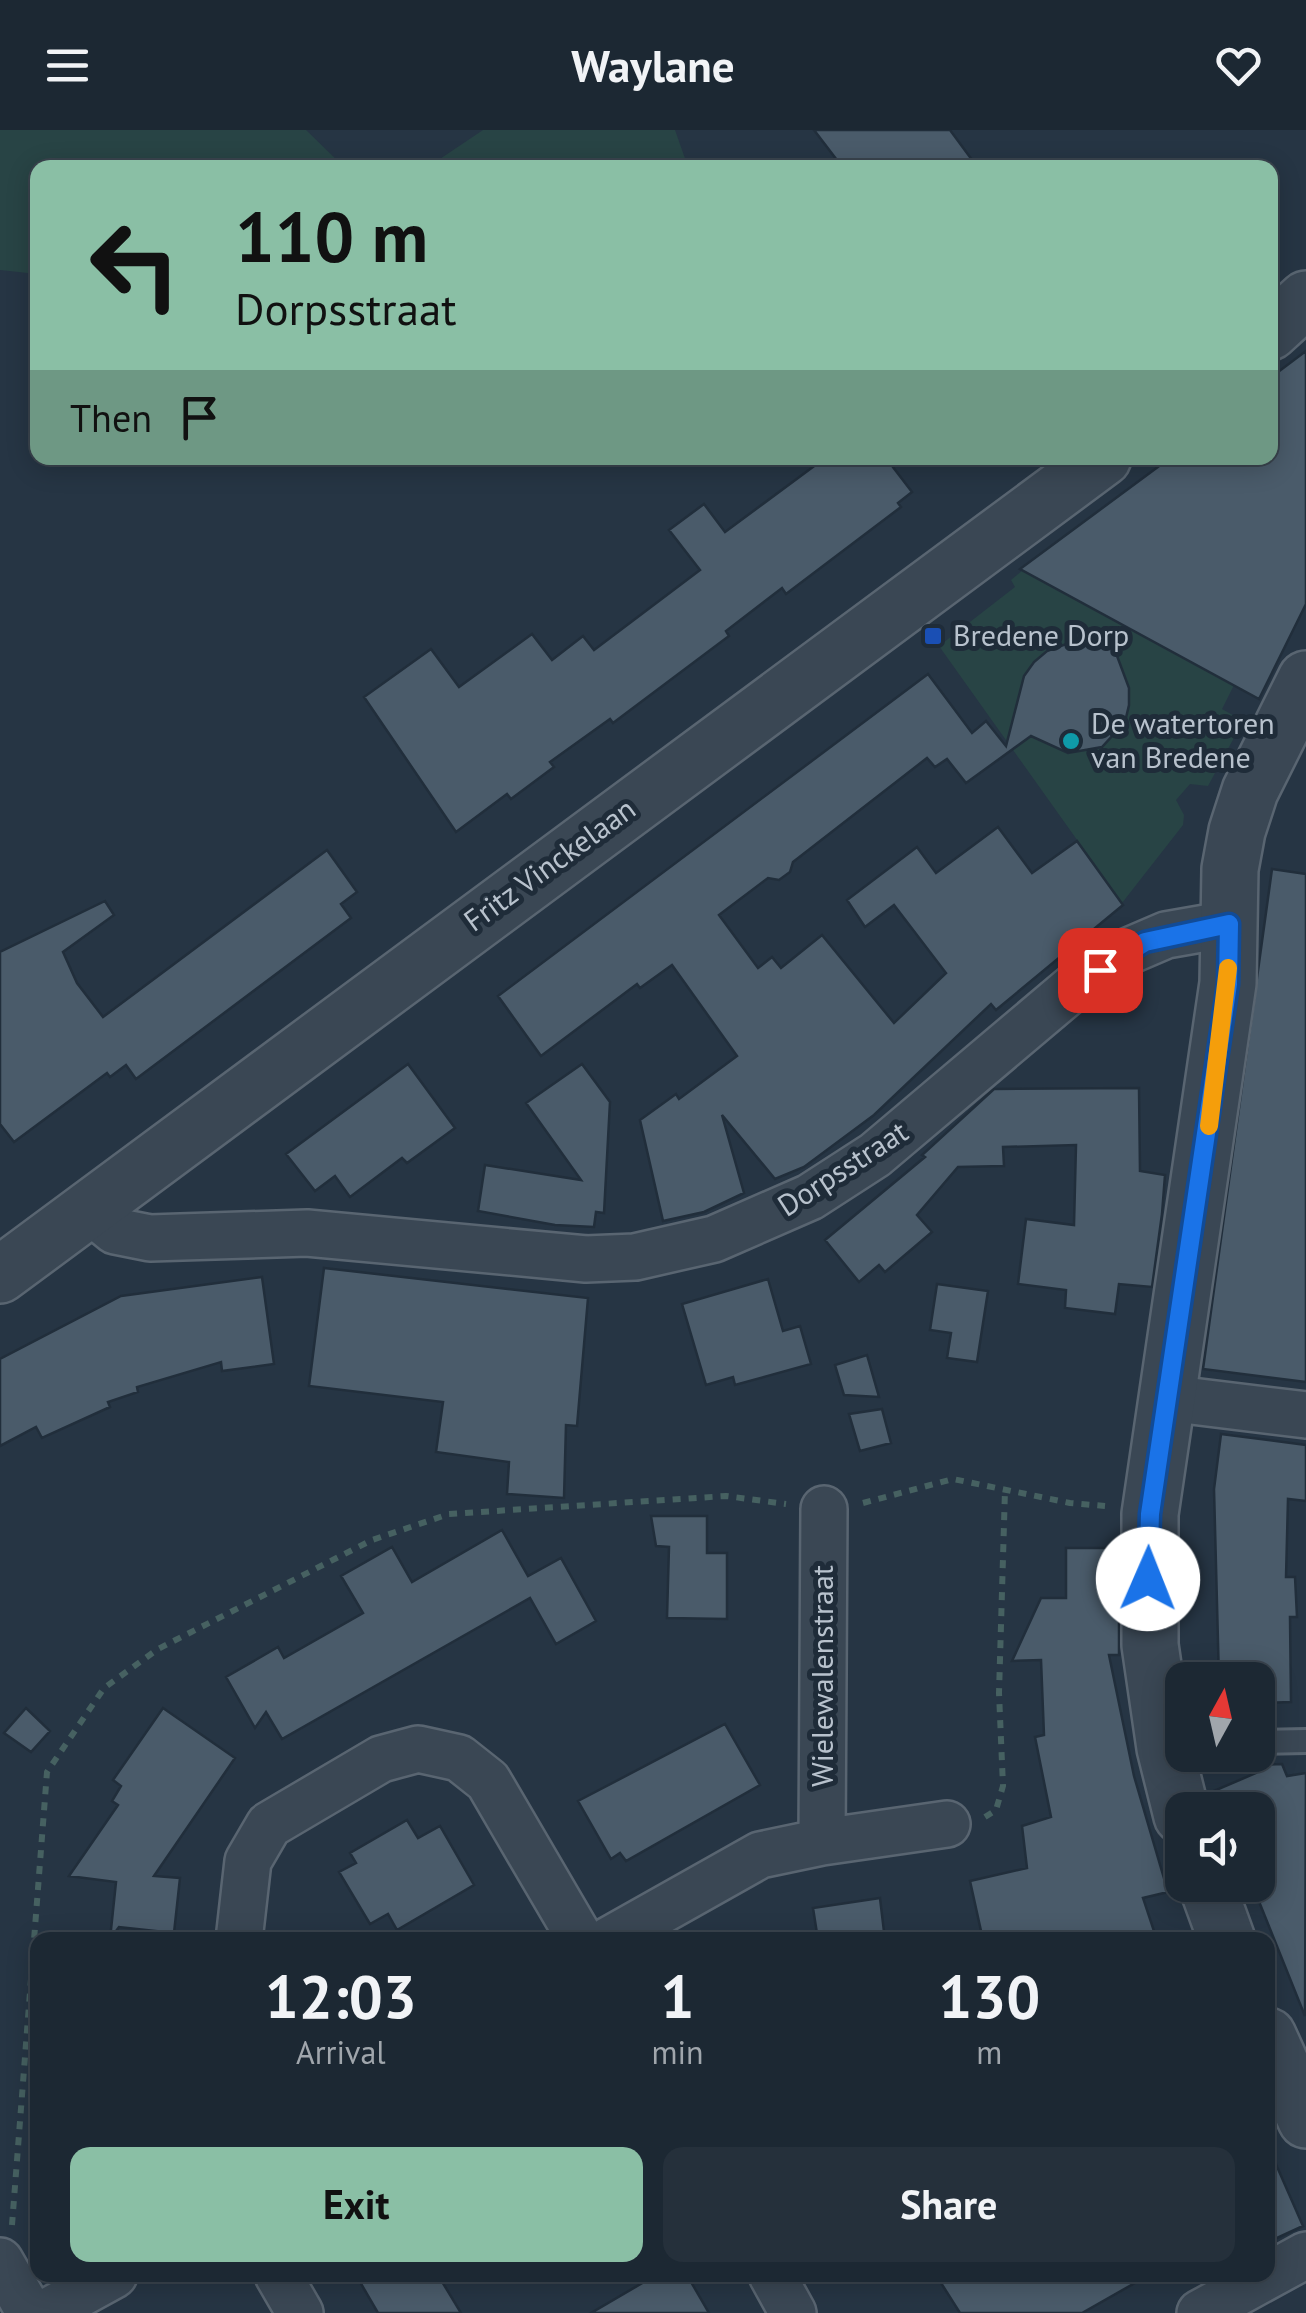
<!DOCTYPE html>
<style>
:root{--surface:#1c2833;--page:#25303b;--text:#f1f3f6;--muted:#a0a6ac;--line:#3a444e;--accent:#8abfa5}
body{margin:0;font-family:"PT Sans",sans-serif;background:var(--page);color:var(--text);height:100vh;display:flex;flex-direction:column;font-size:38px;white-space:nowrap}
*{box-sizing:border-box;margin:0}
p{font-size:32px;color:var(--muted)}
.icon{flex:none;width:55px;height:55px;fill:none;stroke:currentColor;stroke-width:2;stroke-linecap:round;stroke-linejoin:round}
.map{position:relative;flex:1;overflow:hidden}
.sheet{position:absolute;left:30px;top:1802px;width:1245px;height:350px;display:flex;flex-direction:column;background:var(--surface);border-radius:20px;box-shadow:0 5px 25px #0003,0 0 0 2px var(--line)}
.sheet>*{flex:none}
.hud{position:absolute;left:30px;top:30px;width:1248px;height:305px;border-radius:20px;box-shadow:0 5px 25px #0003,0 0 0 2px var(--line);background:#8abfa5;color:#111;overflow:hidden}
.needle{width:65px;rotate:8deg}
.buttons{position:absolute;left:1165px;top:1532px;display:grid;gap:20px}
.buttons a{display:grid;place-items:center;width:110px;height:110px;border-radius:20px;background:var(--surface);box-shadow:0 5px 25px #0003,0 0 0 2px var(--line);font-size:50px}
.pin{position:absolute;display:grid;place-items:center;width:85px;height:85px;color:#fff;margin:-42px;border-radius:20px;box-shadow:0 5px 15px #0006}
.me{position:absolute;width:110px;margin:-55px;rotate:1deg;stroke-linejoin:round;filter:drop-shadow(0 0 8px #0008)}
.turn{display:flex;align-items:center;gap:35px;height:210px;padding:0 40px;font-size:45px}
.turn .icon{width:130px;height:130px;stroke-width:2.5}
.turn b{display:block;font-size:70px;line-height:85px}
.then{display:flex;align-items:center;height:95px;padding:0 40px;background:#0003;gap:20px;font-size:38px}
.eta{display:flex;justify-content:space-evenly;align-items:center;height:170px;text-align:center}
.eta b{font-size:60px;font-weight:700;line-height:70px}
.action{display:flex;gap:20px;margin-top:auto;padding:20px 40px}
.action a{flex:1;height:115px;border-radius:20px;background:var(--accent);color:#111;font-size:40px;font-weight:700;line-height:115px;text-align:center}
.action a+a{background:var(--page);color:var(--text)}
header{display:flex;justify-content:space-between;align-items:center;height:130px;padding:0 40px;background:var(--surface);font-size:45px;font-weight:700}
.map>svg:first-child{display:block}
</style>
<header><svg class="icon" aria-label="menu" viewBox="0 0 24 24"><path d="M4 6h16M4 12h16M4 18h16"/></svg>Waylane<svg class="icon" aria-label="heart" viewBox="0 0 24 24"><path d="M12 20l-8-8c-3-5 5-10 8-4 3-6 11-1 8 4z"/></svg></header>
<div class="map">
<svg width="1306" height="2183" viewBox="0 0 1306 2183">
<rect width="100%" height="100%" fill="#263544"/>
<path fill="#284445" d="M0 0H306L344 37 38 38 37 144 0 140Z
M483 0H675L688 37H428Z
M1023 440 1234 555 1222 579 1243 591 1208 656 1190 654 1176 670 1184 685 1183 695 1122 773 939 516 1015 457 1011 450Z"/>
<path fill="#4a5b6a" stroke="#212e3b" stroke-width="2.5" d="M814 0H950L978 38H843Z
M1306 221V474L1259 569 1020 439 1170 328H1270V248Z
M825 328H886L912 362 898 373 901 377 786 464 782 458 726 501 729 506 613 593 610 589 550 632 554 637 511 669 507 664 456 702 364 567 431 519 459 557 532 504 552 530 583 506 594 520 700 440 669 400 704 374 725 402Z
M1107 499 1129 558V575L1125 592 1102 617 1068 623 1031 606 966 653 947 629 935 637 927 628 793 732 790 742 779 750 768 748 719 785 758 838 772 827 781 838 822 805 894 893 946 843 894 775 865 797 847 770 917 717 936 743 998 697 1032 743 1077 711 1123 775 996 880 991 874 874 985 804 1037 775 1049 722 985 744 1063 704 1082 663 1091 640 990 676 964 679 969 737 926 672 835 640 858 637 854 541 926 498 866 928 544 972 603 986 591 1006 616 1024 546 1034 532 1047 521Z
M327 720 357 762 341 774 351 788 136 949 126 935 110 947 107 943 14 1012 0 994V822L105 771 114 785 63 822 77 853 103 887Z
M1272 739 1306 744V1252L1203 1239Z
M408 934 455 998 407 1033 402 1028 350 1067 335 1046 315 1061 286 1024Z
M582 934 610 972 604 1083 596 1082 594 1097 555 1095 478 1081 485 1035 581 1050 526 973Z
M1139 958 1140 1041 1165 1045 1162 1084 1152 1157 1119 1154 1115 1184 1065 1178 1066 1160 1018 1154 1026 1089 1074 1095 1076 1015 1003 1017 1004 1036 958 1037 917 1085 932 1102 885 1142 879 1135 859 1152 825 1110 925 1027 922 1025 994 959Z
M324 1138 588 1168 577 1296 566 1295 564 1368 507 1364 509 1332 436 1322 443 1272 309 1256Z
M262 1147 274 1234 222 1241 221 1232 137 1257 138 1262 108 1272 110 1277 42 1308 36 1297 0 1316V1229L121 1166Z
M768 1149 783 1201 800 1196 811 1234 735 1255 733 1247 706 1255 682 1174Z
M937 1154 988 1161 977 1232 947 1228 951 1203 930 1200Z
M867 1225 879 1267 844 1265 835 1235Z
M882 1279 891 1313 860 1321 849 1284Z
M1221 1304 1306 1315V1371L1288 1369 1286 1447H1295L1297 1487H1290L1291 1572 1258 1573V1550H1219L1214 1359Z
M651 1386H707V1423H727V1489L667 1488 669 1417 656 1416Z
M502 1400 528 1446 561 1428 596 1491 556 1514 530 1468 282 1609 266 1582 255 1598 226 1547 278 1517 284 1528 363 1483 341 1446 392 1417 412 1452Z
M1066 1418H1119V1525H1109L1134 1646 1168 1762 1143 1768 1157 1810H983L970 1751 1027 1738 1022 1696 1051 1687 1035 1607 1044 1605 1041 1530 1012 1531 1041 1468H1066Z
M26 1578 50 1601 31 1622 4 1603Z
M163 1578 235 1628 154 1746 180 1748 174 1803 119 1797 110 1809 116 1752 69 1746 118 1675 112 1671 121 1656 113 1650Z
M725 1594 760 1655 626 1731 620 1723 611 1729 578 1671Z
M1282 1634 1287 1646 1306 1643 1305 1886 1258 1769V1680H1212L1209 1663 1256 1643V1635Z
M407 1690 418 1708 440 1696 474 1755 397 1800 388 1784 370 1794 339 1742 356 1733 350 1723Z
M880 1768 885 1810H818L813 1778Z
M1268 2016 1303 2096 1268 2112Z
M356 2145H438L461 2183H378Z
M656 2145H687L709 2183H591Z
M936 2145H1149L1082 2183H960Z"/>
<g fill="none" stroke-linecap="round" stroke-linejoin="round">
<g stroke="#596571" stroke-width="28">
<path id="service" d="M1258 1612 1306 1611"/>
</g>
<g stroke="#596571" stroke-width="50">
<path id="minor" d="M88 1079 115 1101 150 1108 307 1103 586 1129 635 1127 714 1109 810 1067 875 1025 1075 856 1124 823 1166 805 1229 794
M1167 1268 1306 1285
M824 1379 822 1712 947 1694
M239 1810 248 1731 269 1695 381 1629 418 1619 459 1628 488 1651 581 1810
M609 1810 760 1725 822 1712
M0 2131 30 2183
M278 2145 300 2183
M772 2145 793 2183
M45 2183 114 2145
M1200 2183 1306 2125"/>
</g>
<g stroke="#596571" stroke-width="60">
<path id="tertiary" d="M1270 202 1306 169
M0 1145 1103 328
M1182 1686 1165 1618 1150 1515V1384L1228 853 1230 739 1237 701 1250 661 1306 549
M1207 1755 1227 1810
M1268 1906 1306 1990"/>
</g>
<path stroke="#466161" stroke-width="6" stroke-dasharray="8 8" stroke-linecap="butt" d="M863 1373 953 1349 1070 1373 1105 1376
M985 1687 996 1680 1003 1656 999 1563 1005 1360
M12 2095 47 1642 104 1558 158 1519 372 1410 449 1384 726 1366 786 1374"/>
<use href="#service" stroke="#3a4754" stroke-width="22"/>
<use href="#minor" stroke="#3a4754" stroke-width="45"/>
<use href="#tertiary" stroke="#3a4754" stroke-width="55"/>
</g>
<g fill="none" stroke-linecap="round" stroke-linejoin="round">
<g stroke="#114b97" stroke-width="25">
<path id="route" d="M1100 840 1145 812 1229 794 1228 854 1150 1384 1148 1449"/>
</g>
<use href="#route" stroke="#1a73e8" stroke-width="18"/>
<path stroke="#f59e0b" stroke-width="18" d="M1209 996 1228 838"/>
</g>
<rect fill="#1a4fb4" stroke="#1f2c39" stroke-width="4" x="923" y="496" width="20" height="20" rx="5"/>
<circle fill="#0f9aa8" stroke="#1f2c39" stroke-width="4" cx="1071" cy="611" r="10"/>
<g text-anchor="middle" stroke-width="10" stroke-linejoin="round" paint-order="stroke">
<g font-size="30" fill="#b8c2cd" stroke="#1f2c39" text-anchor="start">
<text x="953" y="516">Bredene Dorp</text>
<text x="1091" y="604">De watertoren<tspan x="1091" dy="34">van Bredene</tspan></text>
</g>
<g font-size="30" fill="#b8c2cd" stroke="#1f2c39">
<text transform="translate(550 735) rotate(-36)" y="10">Fritz Vinckelaan</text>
<text transform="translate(843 1039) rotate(-33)" y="10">Dorpsstraat</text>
<text transform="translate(823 1546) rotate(-90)" y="10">Wielewalenstraat</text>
</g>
</g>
</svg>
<div class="buttons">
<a><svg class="needle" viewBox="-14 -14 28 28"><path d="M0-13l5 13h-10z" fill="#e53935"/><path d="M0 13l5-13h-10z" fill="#a0a6ac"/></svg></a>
<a><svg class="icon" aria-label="sound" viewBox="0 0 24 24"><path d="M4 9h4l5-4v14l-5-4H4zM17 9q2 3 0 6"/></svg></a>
</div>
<div class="pin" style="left:1100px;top:840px;background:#d93025"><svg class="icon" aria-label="arrive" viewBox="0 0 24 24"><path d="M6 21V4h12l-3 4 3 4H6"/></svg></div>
<svg class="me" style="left:1148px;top:1449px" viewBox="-20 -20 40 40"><circle r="19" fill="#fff"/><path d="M0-13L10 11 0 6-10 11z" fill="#1a73e8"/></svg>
<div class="hud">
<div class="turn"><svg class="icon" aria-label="left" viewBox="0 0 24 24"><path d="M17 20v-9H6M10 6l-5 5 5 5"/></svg><div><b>110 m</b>Dorpsstraat</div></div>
<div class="then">Then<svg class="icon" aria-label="arrive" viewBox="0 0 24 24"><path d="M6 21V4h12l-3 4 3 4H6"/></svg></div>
</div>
<section class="sheet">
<div class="eta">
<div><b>12:03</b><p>Arrival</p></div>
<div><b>1</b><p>min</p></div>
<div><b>130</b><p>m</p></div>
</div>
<div class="action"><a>Exit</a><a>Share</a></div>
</section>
</div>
